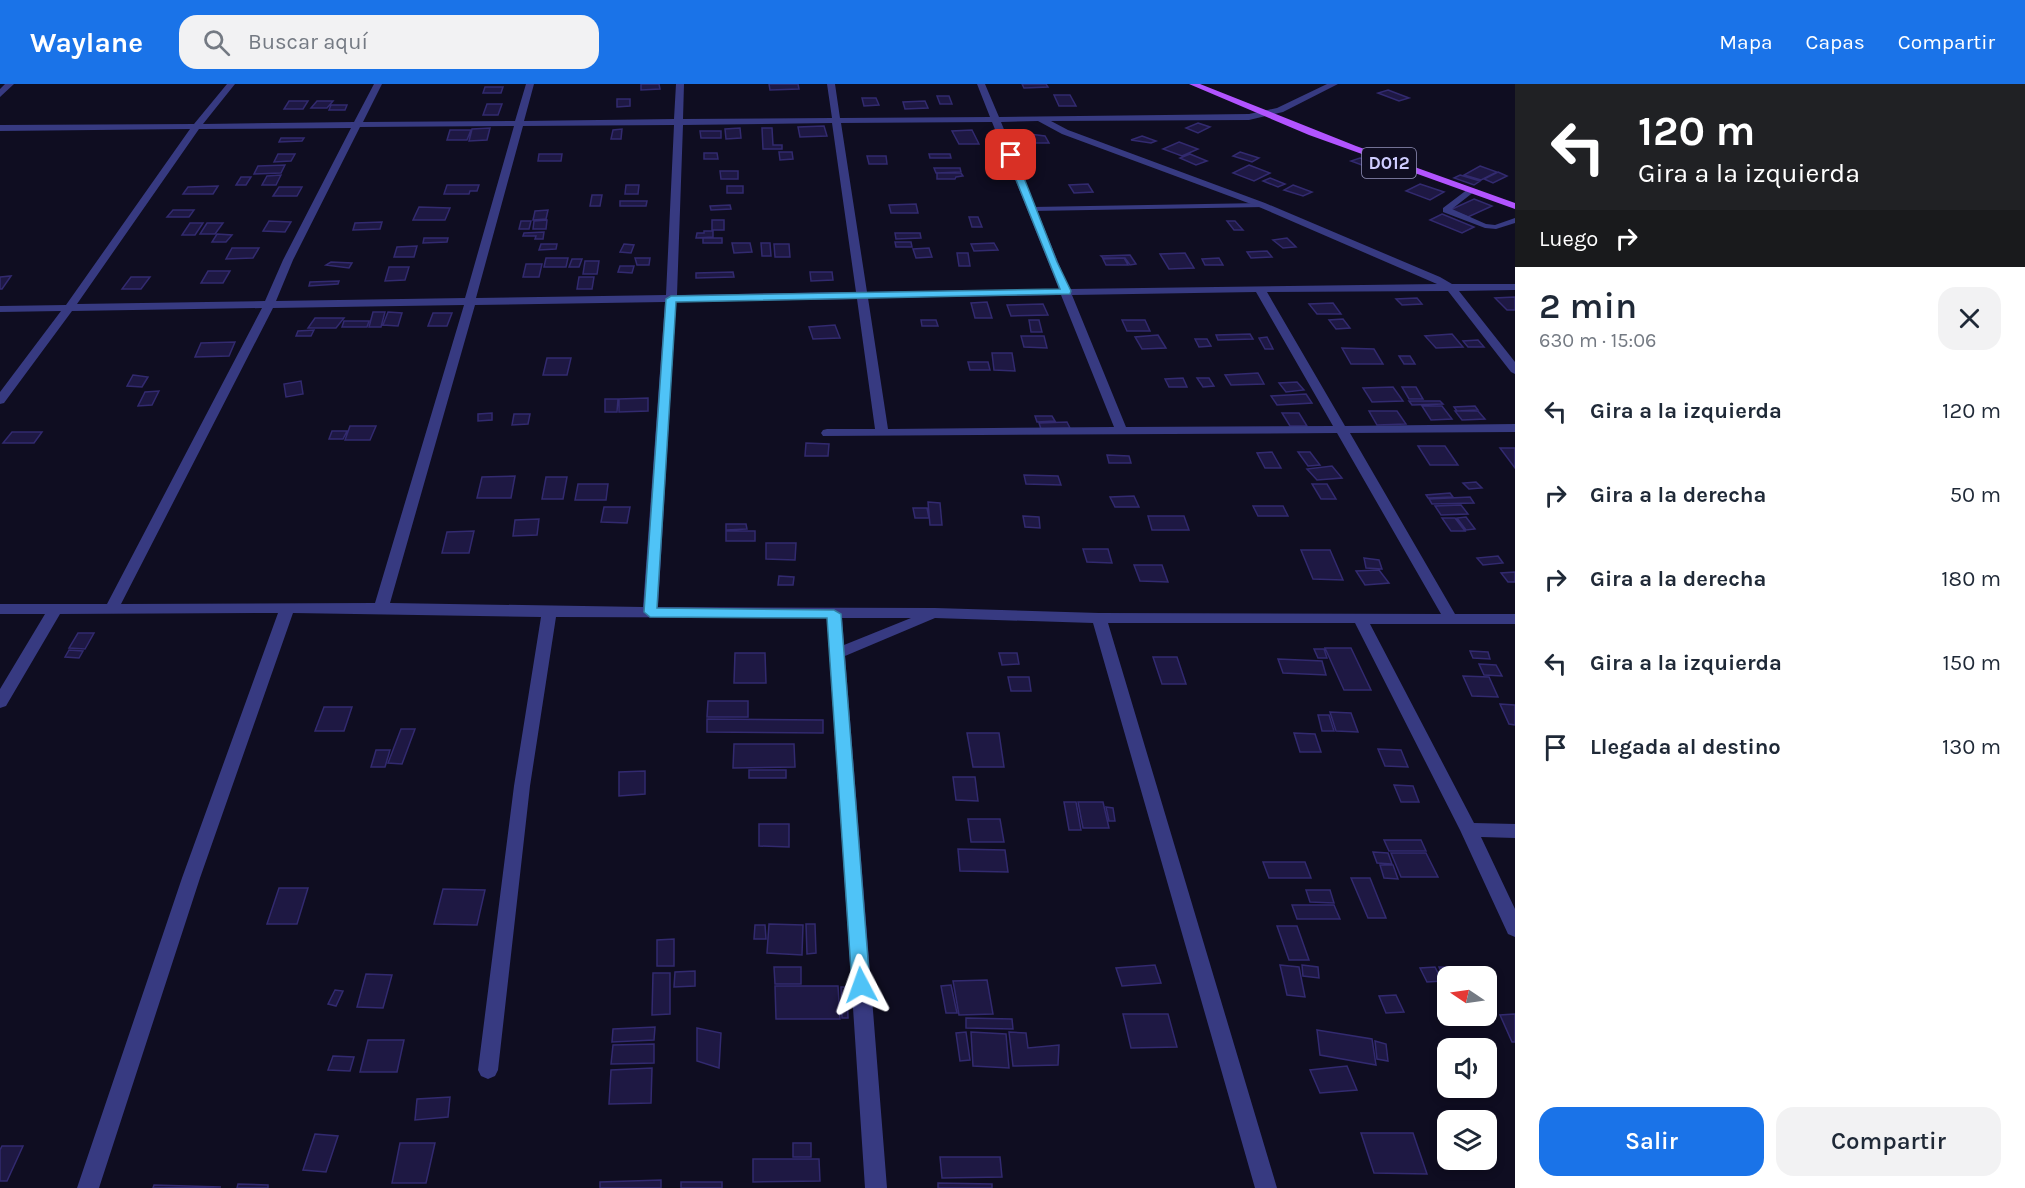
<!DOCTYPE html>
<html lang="es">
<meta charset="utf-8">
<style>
:root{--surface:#fff;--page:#f2f2f3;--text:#1f2937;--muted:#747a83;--accent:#1a73e8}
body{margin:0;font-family:Karla,sans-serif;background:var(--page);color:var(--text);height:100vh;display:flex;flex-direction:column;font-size:22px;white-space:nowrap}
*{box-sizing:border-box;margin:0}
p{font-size:20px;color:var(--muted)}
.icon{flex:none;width:33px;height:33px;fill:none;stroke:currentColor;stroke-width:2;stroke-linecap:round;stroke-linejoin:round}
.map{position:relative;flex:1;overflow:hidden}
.panel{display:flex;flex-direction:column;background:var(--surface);width:510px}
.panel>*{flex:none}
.guide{background:#202124;color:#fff;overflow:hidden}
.needle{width:39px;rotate:283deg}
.fabs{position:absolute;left:1437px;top:882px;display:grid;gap:12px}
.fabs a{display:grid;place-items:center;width:60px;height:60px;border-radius:12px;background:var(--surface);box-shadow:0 3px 9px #0003;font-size:30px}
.pin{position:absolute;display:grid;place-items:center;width:51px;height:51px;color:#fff;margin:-26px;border-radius:12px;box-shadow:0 3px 9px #0006}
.me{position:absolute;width:66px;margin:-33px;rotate:356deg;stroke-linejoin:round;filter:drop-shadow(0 0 4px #0008)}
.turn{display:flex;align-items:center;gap:21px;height:126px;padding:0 24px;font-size:27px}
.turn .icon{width:78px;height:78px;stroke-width:2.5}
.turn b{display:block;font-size:42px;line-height:51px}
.then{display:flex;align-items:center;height:57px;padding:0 24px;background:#0003;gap:12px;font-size:22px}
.round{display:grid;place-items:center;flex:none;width:63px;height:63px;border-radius:18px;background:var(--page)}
.overview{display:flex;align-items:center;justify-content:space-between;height:102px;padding:0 24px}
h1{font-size:36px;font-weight:600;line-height:45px}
.button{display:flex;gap:12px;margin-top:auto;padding:12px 24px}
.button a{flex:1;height:69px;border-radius:18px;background:var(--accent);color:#fff;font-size:24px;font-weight:600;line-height:69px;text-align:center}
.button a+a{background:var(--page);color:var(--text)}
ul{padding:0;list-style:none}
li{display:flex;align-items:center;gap:18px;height:84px;padding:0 24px}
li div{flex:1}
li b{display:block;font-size:22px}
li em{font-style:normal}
header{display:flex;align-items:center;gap:36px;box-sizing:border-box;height:84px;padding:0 30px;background:var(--accent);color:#fff}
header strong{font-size:28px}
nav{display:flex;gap:33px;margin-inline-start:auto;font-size:21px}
.search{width:420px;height:54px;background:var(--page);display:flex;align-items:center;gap:15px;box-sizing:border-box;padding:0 21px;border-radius:18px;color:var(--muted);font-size:22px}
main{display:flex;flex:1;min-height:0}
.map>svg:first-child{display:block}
</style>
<header>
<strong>Waylane</strong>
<div class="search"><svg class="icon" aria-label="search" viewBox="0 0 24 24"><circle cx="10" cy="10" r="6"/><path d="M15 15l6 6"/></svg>Buscar aquí</div>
<nav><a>Mapa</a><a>Capas</a><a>Compartir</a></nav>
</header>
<main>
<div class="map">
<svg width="1515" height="1104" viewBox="0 0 1515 1104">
<rect width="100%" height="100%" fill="#0f0d21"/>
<path fill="#1e1843" stroke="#322a6f" stroke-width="1.5" d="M641 0H659L660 5 641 6Z
M769 0H798L799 5 770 6Z
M1022 0H1046L1048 3 1024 4Z
M485 3H503L501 9H483Z
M1388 6 1409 14 1399 17 1378 9Z
M1054 11H1070L1076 22H1059Z
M937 12H949L952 20H940Z
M862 14H876L879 21 864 22Z
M617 15H630V22L617 23Z
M289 17H308L303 25H284Z
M317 17H333L327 24H311Z
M925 17 928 24 905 25 903 18Z
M487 20H502L498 31H483Z
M331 21H347L345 26H329Z
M1198 39 1210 43 1198 49 1186 44Z
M824 42 827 52 800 53 798 43Z
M490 44 487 56 469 57 472 45Z
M740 44 741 54 726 55 725 45Z
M762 44H772L773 61H782V65H763Z
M622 45 621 55H611L613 46Z
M450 46H471L467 56H447Z
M972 46 979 60H959L952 47Z
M700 47H721V54H701Z
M1029 50 1045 52 1049 59H1024L1022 52H1030Z
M1142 52 1156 57 1151 59 1131 56Z
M281 54H304L302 57 279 58Z
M1179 58 1198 65 1182 72 1163 65Z
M779 68H792L793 75 780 76Z
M1240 68 1259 74 1252 78 1233 72Z
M704 69H717L718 75H704Z
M278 70H295L291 77 274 78Z
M539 70H562L561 77H538Z
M929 70H950L951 74H930Z
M1190 70 1207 77 1196 81 1180 74Z
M867 72H886L887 80H869Z
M1360 74 1378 81 1370 84 1351 77Z
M285 81 281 89 254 90 258 82Z
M1249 81 1270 89 1254 97 1233 89Z
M1480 82 1497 88 1481 96 1464 91Z
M934 84H960L961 88 936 89Z
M720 87H738V95H721Z
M1498 88 1507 92 1493 99 1484 95Z
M937 89H961L963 92 956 93 955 95H937Z
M281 91 276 101H262L267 92Z
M1460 91 1480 97 1474 101 1454 94Z
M241 93H251L246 101H236Z
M1270 94 1285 100 1278 103 1263 97Z
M1088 100 1093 108 1074 109 1069 101Z
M1420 100 1444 108 1430 116 1406 107Z
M447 101H479L477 107H470L469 110H444Z
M626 101H639L638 110H625Z
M1293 101 1312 108 1303 112 1284 106Z
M218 102 213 110H183L188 103Z
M727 102H743V109H727Z
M279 103H302L297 112H273Z
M592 111H602L600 122H590Z
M1474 115 1492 122 1468 133 1450 126Z
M620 117H647L646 122H620Z
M916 120 918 129H891L889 121Z
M730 121 731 125 711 126 710 122Z
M419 123 450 124 445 136H413Z
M173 126H194L189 133H167Z
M548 126 546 135 533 136 535 127Z
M1442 130 1474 143 1462 149 1430 136Z
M969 133H978L982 143H972Z
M547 136 546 145H533L534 137Z
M712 136H724V146H712Z
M269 137 291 138 285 148 263 147Z
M521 137H531L529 145H519Z
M1227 137H1235L1243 146H1234Z
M382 138 380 145 353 146 355 139Z
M190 139H203L195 151H182Z
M207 139H223L215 150H200Z
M704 147H713V153L696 154 697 149H704Z
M544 148 543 155H535L536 152H523L524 149Z
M895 149H920L921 154 896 155Z
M217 150 232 151 226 158H212Z
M424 154H448L447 158 423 159Z
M703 154H722V159H703Z
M1287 154 1296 163 1283 164 1273 156Z
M895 158H911L912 163H896Z
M732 159H750L752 168 734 169Z
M761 159H770L771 172H762Z
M994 159 998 166 974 167 971 160Z
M541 160H557L556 165 539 166Z
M624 160 634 161 631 169 620 168Z
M774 160H789L790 173H775Z
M417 162 414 173H394L397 163Z
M232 164H259L253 174 226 175Z
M929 164 932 173 916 174 913 165Z
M1267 167 1272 173 1251 174 1247 168Z
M957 169H968L970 182H959Z
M1185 169 1194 184 1169 185 1160 170Z
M1130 171 1136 180 1130 181 1125 174H1103L1101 172Z
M546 174H568L566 183H544Z
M635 174H650L649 181H637Z
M1124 174 1128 181H1106L1103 175Z
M1219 174 1223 181H1205L1202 175Z
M572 175H582L579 183H569Z
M585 177H599L597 190H583Z
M331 178 352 179 349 184 326 181Z
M526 180H542L539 193H523Z
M620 182H634L632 189 618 188Z
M389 183H409L405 196 385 197Z
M208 187H230L223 199H201Z
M733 188 734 193 696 194V189Z
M810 188H832L833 196 811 197Z
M11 192 2 205H0V193Z
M131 193H150L141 205H122Z
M579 193H594L592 205H577Z
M339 197 338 200 309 202 310 198Z
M1515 213V226H1507L1495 214Z
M1417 214 1422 220 1402 221 1396 215Z
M987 218 992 234H975L971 219Z
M1333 219 1341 230H1317L1309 220Z
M1043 220 1048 231 1011 232 1007 221Z
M373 228H385L381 243H369Z
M388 228 402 229 398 242 383 241Z
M433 229H452L447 242H428Z
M315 234H344L336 244H308Z
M1343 235 1350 244 1336 245 1329 236Z
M921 236H936L938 242H922Z
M1029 236H1039L1042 248H1031Z
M1122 236H1145L1150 247H1127Z
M344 237H369L367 243H342Z
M835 241 840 254 813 255 809 243Z
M314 246 311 252H296L298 247Z
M1250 250 1253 255 1218 256 1216 251Z
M1452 250 1463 263 1436 264 1425 252Z
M1158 251 1166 264 1142 265 1135 253Z
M1021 252H1044L1047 264 1024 263Z
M1267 253 1273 265H1265L1259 254Z
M1195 255H1207L1211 262 1199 263Z
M1478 256 1484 263H1468L1463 257Z
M235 258 229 272 195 273 201 259Z
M1342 264 1374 265 1383 280H1351Z
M992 269H1012L1015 287 994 286Z
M1399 272H1410L1415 280H1404Z
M547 274H571L567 291H543Z
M968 278H988L990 286H970Z
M1258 289 1264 300 1231 301 1225 291Z
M133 291 148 293 142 303 127 302Z
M1183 294 1187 303H1169L1165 295Z
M1197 294H1209L1214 302 1203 303Z
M301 297 303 310 286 313 284 300Z
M1297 298 1304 306 1286 308 1279 299Z
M1393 303 1403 317 1372 318 1363 304Z
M1402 303H1416L1423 315H1409Z
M159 307 152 321 138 322 145 308Z
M1306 310 1312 319 1277 321 1271 312Z
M648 314V327L619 328V315Z
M605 315H618L617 328H605Z
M1409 317H1440L1443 320 1412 321Z
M1422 322H1442L1452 335 1431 336Z
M1475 322 1478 326 1457 327 1454 323Z
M1369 327H1397L1406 340 1377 341Z
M1455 327H1478L1485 335 1462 336Z
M492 329V336L478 337V330Z
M1282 329H1299L1307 342H1290Z
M514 330H530L528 340 512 341Z
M1035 332H1052L1055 337 1037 338Z
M1067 338 1070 344 1041 345 1039 339Z
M350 342H376L370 356H345Z
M332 347H347L343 355H329Z
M12 348H42L34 359H3Z
M806 359 829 360 828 372H805Z
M1418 362H1445L1458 381H1430Z
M1500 364H1515V384Z
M1272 368 1281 384H1265L1257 369Z
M1298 368H1310L1320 381 1308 382Z
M1107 371 1129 372 1131 379H1109Z
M1332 382 1342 394 1317 396 1307 385Z
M1024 391 1058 392 1061 401 1026 400Z
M515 392 511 414H477L482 393Z
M546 393H567L563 415H542Z
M1476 398 1482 404 1469 405 1463 399Z
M578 400H608L606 416H575Z
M1312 400H1327L1336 415H1321Z
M1450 409 1453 413 1428 414 1426 411Z
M1134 412 1139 423H1115L1110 413Z
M1470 413 1474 419 1432 420 1429 415Z
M928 418 940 419 942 441H930Z
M1461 421 1468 430 1441 431 1435 422Z
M1253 422H1283L1288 432H1258Z
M604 423H630L627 439 601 438Z
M913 424H927L929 434H915Z
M1023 432 1039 433 1040 444 1025 443Z
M1148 432H1184L1189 446H1152Z
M1466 433 1475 445 1466 446 1457 434Z
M1442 434H1455L1465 447H1451Z
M539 435 537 451 513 452 515 436Z
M726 440H746L747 445 726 446Z
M474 447 469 469H442L447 448Z
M726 447H755V457H726Z
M766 459H796L795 476 766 475Z
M1083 465H1108L1112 479 1087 478Z
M1301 466H1330L1343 496 1313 495Z
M1498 472 1503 479 1483 481 1477 474Z
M1364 474 1379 476 1382 485 1366 484Z
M1134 481H1162L1168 498 1140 497Z
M1379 486 1389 499 1365 501 1356 487Z
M1515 488V498H1508L1501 489Z
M779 492 794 493 793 501H778Z
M78 549H94L85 565 69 564Z
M1325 564H1351L1371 606H1344Z
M1314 565H1324L1327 574H1318Z
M69 566 83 567 79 574 65 573Z
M1470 567 1488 568 1490 575 1473 574Z
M735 569H765L766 599H734Z
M999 569H1017L1019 580 1002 581Z
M1153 573H1177L1186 600H1162Z
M1278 575 1322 577 1326 591 1283 589Z
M1479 580 1496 581 1502 592 1484 591Z
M1463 592 1489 593 1498 613 1472 612Z
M1008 593H1029L1031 607H1011Z
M708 617H748V633H707Z
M1500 620 1515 621V641L1509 640Z
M324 623H352L344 647H315Z
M1330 628 1351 629 1358 648 1336 647Z
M1318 631H1329L1334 647H1322Z
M707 635 823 636V649L707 648Z
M401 645H415L402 680 388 679Z
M967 649H999L1004 683H973Z
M1294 649 1315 650 1321 668H1300Z
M734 660H794L795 683 733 684Z
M1378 665 1401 666 1408 683 1385 682Z
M376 666H390L385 683H371Z
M749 686H786V694H749Z
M645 687V710L619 712V688Z
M953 693H975L978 717 956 716Z
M1394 701 1413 702 1419 718H1401Z
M1064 718H1076L1081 746H1069Z
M1078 718H1103L1109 744H1083Z
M1106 723 1113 724 1115 737H1109Z
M968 735H1000L1004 758H971Z
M759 740H789V763L759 762Z
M1384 756H1421L1426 767H1389Z
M958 765 1005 766 1008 788 960 787Z
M1373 768 1388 769 1392 780 1377 779Z
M1391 769H1426L1438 793H1401Z
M1263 778H1305L1311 794H1269Z
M1380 781H1393L1398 795 1384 794Z
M1351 794H1370L1386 834H1368Z
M279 804H308L297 840H267Z
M443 805 485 806 477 841 434 840Z
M1306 806H1330L1334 819 1310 818Z
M1292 821H1334L1340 835H1297Z
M769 840 803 841 802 871 767 869Z
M806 840H815L816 869 807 870Z
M755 841H765L766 855H754Z
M1277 842H1297L1309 876H1289Z
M674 855V882H657V856Z
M1155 881 1161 899 1122 902 1116 884Z
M1280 881 1299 883 1305 913 1287 911Z
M1302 881 1318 883 1319 894 1303 892Z
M774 883H801V900H775Z
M1435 883 1442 897 1427 898 1420 884Z
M1439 883 1481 884 1485 892H1448V905Z
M695 887V902L674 903 675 888Z
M653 889H670V930L652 931Z
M366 890 392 891 383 924 357 923Z
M987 896 993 930 959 931 953 897Z
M951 901 957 929H946L941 902Z
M775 902H838L840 935H776Z
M841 903H847L848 934H842Z
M335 906 343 907 336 922 328 920Z
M1396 911 1404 928 1386 929 1379 912Z
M1123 930H1168L1177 963 1131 964Z
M1515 930V958H1512L1500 931Z
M966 934 1012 935 1013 945 966 944Z
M655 943 654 956 612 958 613 945Z
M697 944 721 949 719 984 697 977Z
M1317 946 1372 955 1376 981 1320 971Z
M966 948 970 976 960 977 956 949Z
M971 948 1006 950 1009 984 973 982Z
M1009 948 1026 949 1028 964 1059 961 1058 981 1013 982Z
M368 956H404L397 988H360Z
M1375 957 1386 960 1388 977 1377 975Z
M654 960V979L611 980 613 961Z
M333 972 354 973 350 987 328 986Z
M1347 982 1357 1006 1320 1009 1310 986Z
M652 984 651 1019 609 1020 611 986Z
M450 1013 448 1033 415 1036 417 1015Z
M1361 1049H1413L1427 1090 1374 1089Z
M315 1050 338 1052 326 1088 303 1086Z
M400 1059H435L426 1099H392Z
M793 1059H811V1073H793Z
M2 1062H23L7 1097H0V1066Z
M940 1073H1000L1002 1093 942 1094Z
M753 1075H819L820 1097 753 1098Z
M661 1096V1104H600V1098Z
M681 1098H722V1104H681Z
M938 1099 992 1100V1104H938Z
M238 1100 268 1101V1104H237Z
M154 1101 221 1103 153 1104Z"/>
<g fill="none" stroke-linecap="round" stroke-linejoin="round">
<path fill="#373a81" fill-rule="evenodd" d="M1468 105 1475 107 1452 125 1486 140 1495 141 1515 134V139L1496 145 1485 144 1443 128V124Z
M1262 119H1265V123L1032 127 1028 125 1032 123Z"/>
<path fill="#373a81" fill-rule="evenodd" d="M5 0H14L0 13V5Z
M227 0H235L203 40 354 38 374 0H382L363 38 515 37 526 0H534L524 37 674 35 676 0H684L683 35 832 34 827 0H835L840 34 990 33 977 0H985L999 33 1249 30 1277 24 1327 0H1338L1283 28 1249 36 1051 37 1068 46 1265 119 1440 193 1452 200H1515V206L1459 207 1515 278V290L1511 288 1448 207 1267 208 1345 342 1515 340V348L1350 349 1455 530H1515V540H1370L1474 739 1515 740V754L1481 753 1515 825V853L1508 850 1460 746 1355 539H1108L1277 1104H1255L1093 539 935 534 845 572 887 1104H865L827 534 556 533 530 702 498 986 495 992 488 995 481 992 478 986 514 702 541 533 293 529 200 794 99 1104H77L182 794 278 529 60 530 6 622 0 624V605L45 530H0V520H107L262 224 72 227 4 319 0 320V308L61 227 0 228V222L66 221 190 45 0 47V41L194 40ZM1038 37 1062 50 1259 123 1437 200 1069 205 1001 38ZM992 38 1059 205 867 208 841 39ZM832 39 856 208 677 211 683 41ZM674 41 666 211 476 214 523 42ZM514 42 465 214 276 217 293 176 360 43ZM351 44 283 176 265 217 77 220 199 45ZM1256 208 1333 342 1126 343 1072 211ZM1061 211 1114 343 888 345 868 214ZM857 215 875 345H827L823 346 821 349 823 352 1337 349 1441 530 1099 529 935 524 658 523 676 218ZM665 218 643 523 390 519 475 221ZM464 221 375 519 121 520 273 224ZM842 534H911L844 561Z"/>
<path fill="#b254ff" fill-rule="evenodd" d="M1189 0H1200L1356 62 1515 119V125L1309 51Z"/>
</g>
<path fill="#4fc3f7" stroke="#337fa1" stroke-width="1.5" d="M1011 69 1015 71 1057 178 1071 207 1070 210 676 218 657 524 834 526 841 530 870 901 867 907 861 909 855 907 852 901 827 534 650 533 644 528 666 215 671 212 1060 205 1006 71Z"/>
<g text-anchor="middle" stroke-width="6" stroke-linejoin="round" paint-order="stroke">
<rect fill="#0f0d21" stroke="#9593bc" stroke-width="1.5" x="1362" y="64" width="54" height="30" rx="4.5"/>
<g font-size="18" font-weight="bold" fill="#cfcdff">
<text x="1389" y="85">D012</text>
</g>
</g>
</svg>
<div class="fabs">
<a><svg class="needle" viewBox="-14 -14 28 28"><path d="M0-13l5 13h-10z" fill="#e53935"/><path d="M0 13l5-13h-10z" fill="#747a83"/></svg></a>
<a><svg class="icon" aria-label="sound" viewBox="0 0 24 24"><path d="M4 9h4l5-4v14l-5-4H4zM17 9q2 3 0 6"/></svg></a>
<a><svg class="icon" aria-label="layers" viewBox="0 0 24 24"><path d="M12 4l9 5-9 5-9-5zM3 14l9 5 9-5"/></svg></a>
</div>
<div class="pin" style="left:1011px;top:71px;background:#d93025"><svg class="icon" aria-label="arrive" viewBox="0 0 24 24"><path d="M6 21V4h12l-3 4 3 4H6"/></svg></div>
<svg class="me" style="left:861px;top:901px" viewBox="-20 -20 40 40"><path d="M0-17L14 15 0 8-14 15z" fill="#4fc3f7" stroke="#fff" stroke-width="4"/></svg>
</div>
<section class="panel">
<div class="guide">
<div class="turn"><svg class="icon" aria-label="left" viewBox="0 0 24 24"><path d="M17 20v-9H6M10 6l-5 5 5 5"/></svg><div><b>120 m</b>Gira a la izquierda</div></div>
<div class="then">Luego<svg class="icon" aria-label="right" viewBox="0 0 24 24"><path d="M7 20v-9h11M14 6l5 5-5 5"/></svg></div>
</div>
<div class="overview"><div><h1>2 min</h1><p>630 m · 15:06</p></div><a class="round"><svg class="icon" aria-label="close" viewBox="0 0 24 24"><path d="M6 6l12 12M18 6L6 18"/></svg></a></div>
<ul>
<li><svg class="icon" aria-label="left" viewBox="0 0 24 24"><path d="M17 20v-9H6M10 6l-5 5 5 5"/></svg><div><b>Gira a la izquierda</b></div><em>120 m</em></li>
<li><svg class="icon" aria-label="right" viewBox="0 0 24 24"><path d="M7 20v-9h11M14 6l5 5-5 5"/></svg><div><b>Gira a la derecha</b></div><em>50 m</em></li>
<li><svg class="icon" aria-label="right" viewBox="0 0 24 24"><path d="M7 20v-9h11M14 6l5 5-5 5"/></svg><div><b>Gira a la derecha</b></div><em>180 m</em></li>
<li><svg class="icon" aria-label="left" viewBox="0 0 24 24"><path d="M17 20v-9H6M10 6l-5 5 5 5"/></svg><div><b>Gira a la izquierda</b></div><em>150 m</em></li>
<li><svg class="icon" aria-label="arrive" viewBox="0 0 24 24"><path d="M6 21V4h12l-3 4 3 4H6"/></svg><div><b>Llegada al destino</b></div><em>130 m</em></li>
</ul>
<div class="button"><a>Salir</a><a>Compartir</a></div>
</section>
</main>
